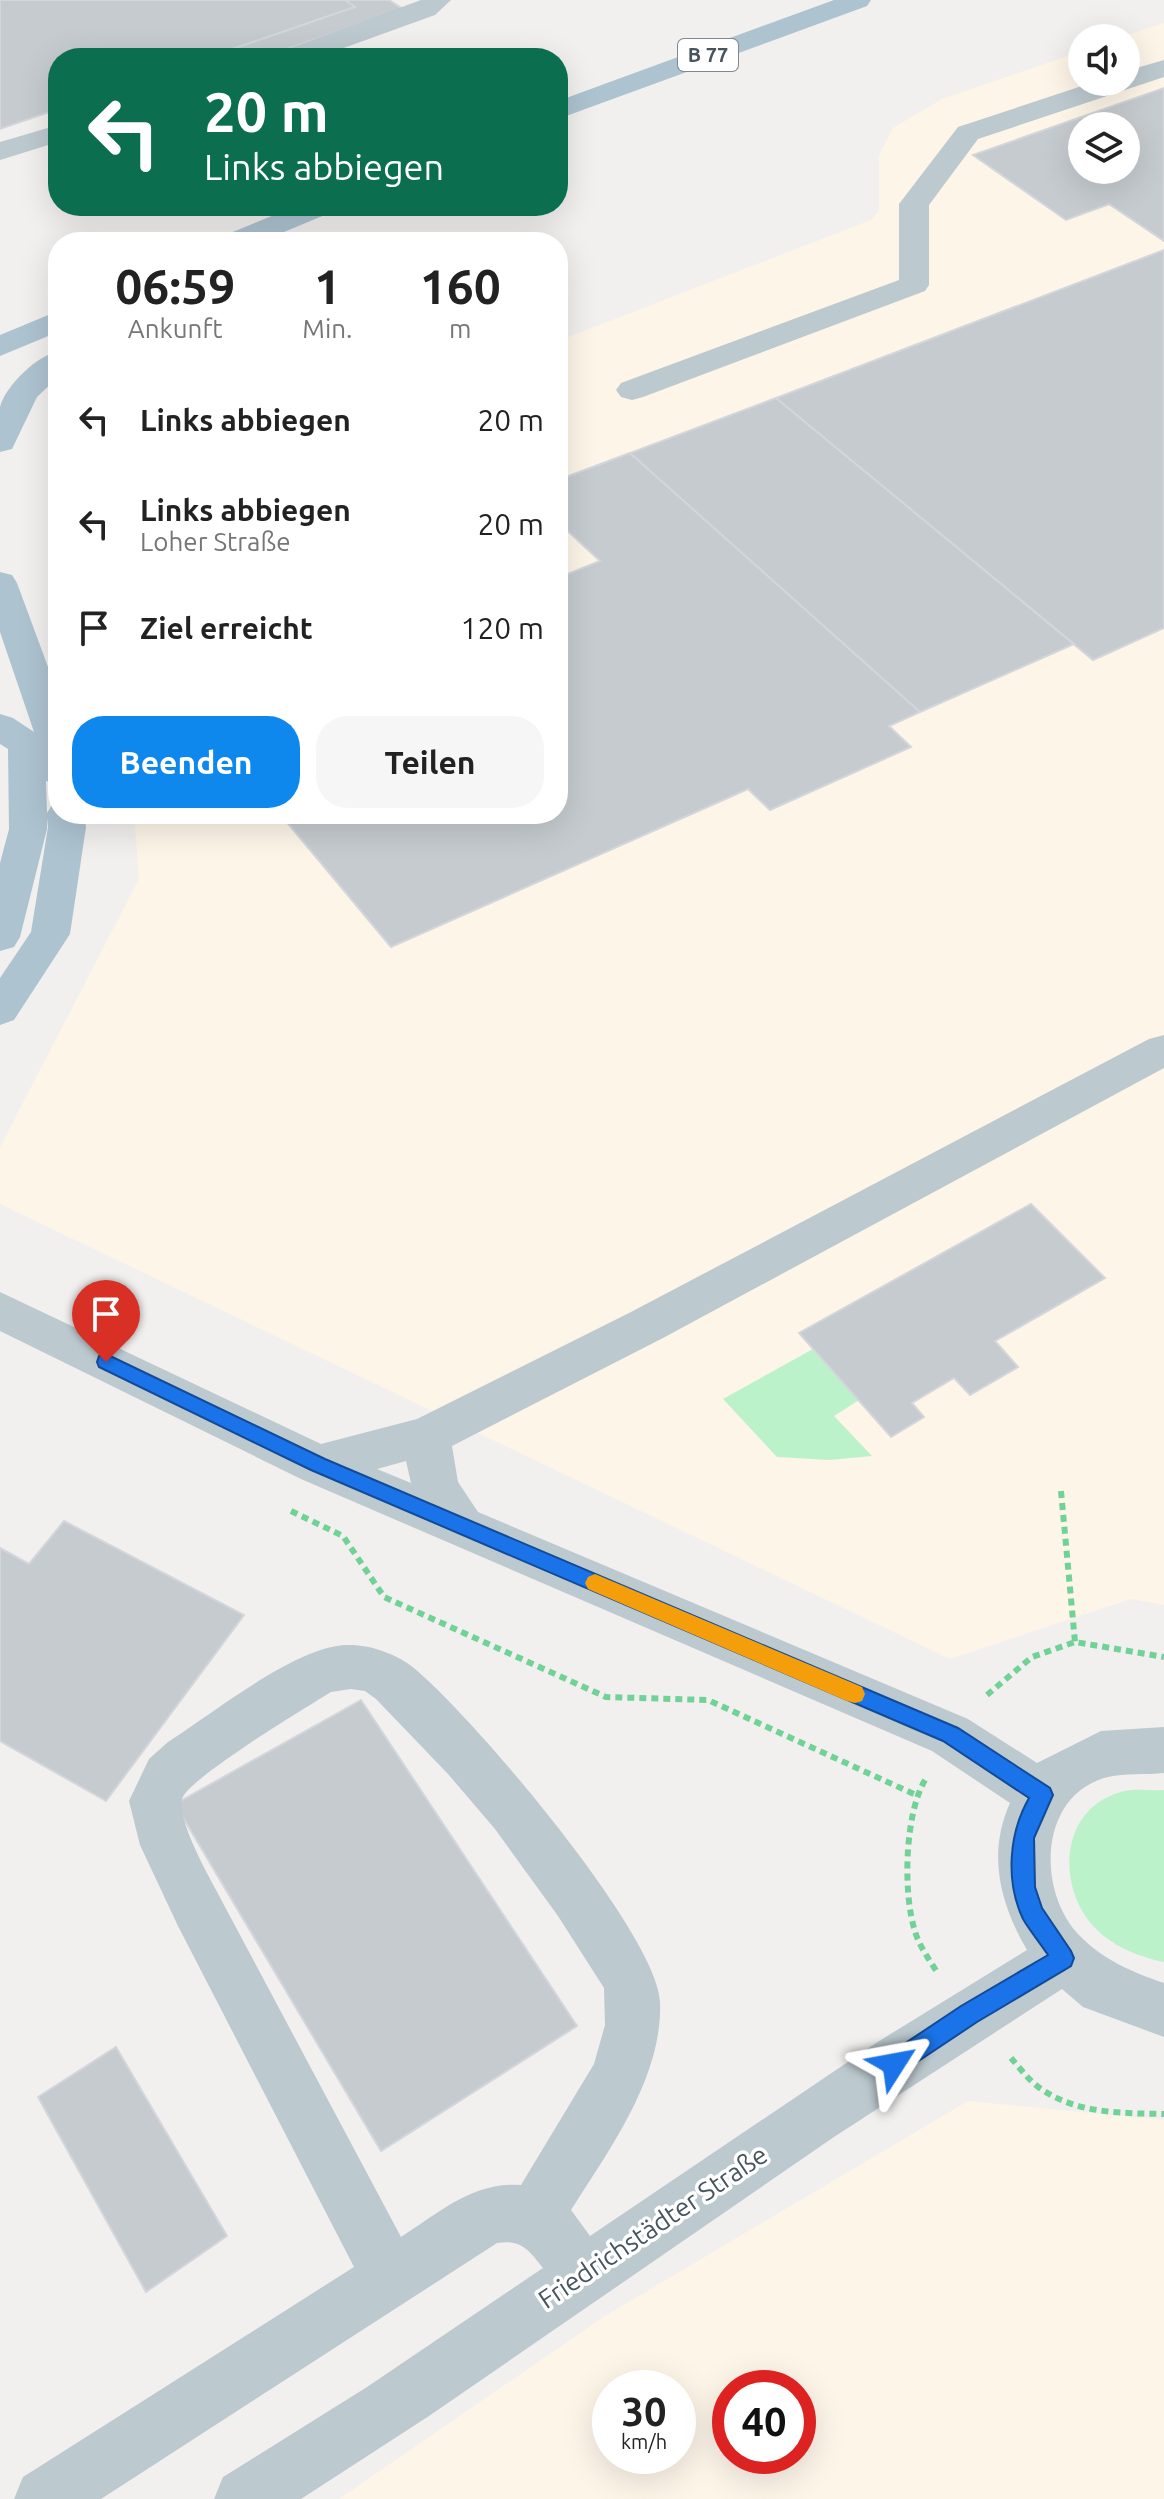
<!DOCTYPE html>
<html lang="de">
<meta charset="utf-8">
<style>
:root{--surface:#fff;--page:#f6f6f6;--text:#222;--muted:#767676;--accent:#0e88ed}
body{margin:0;font-family:Ubuntu,sans-serif;background:var(--page);color:var(--text);height:100vh;display:flex;flex-direction:column;font-size:30px;white-space:nowrap}
*{box-sizing:border-box;margin:0}
p{font-size:26px;color:var(--muted)}
.icon{flex:none;width:44px;height:44px;fill:none;stroke:currentColor;stroke-width:2;stroke-linecap:round;stroke-linejoin:round}
.map{position:relative;flex:1;overflow:hidden}
.side{position:absolute;left:48px;top:232px;width:520px;height:592px;display:flex;flex-direction:column;background:var(--surface);border-radius:32px;box-shadow:0 8px 32px #0002}
.side>*{flex:none}
.banner{position:absolute;left:48px;top:48px;width:520px;height:168px;border-radius:32px;box-shadow:0 8px 32px #0002;background:#0b6e4f;color:#fff;overflow:hidden}
.buttons{position:absolute;left:1068px;top:24px;display:grid;gap:16px}
.buttons a{display:grid;place-items:center;width:72px;height:72px;border-radius:50%;background:var(--surface);box-shadow:0 8px 32px #0002;font-size:40px}
.speed{position:absolute;left:592px;top:2370px;display:flex;gap:16px;font-size:40px;font-weight:700;text-align:center}
.speed>*{display:grid;place-content:center;width:104px;height:104px;border-radius:50%;background:var(--surface);box-shadow:0 8px 32px #0002;line-height:1}
.speed small{font-size:20px;font-weight:400}
.speed .limit{border:12px solid #d22;background:#fff;color:#111}
.pin{position:absolute;display:grid;place-items:center;width:68px;height:68px;color:#fff;margin:-82px -34px;border-radius:50% 50% 50% 0;rotate:-45deg;box-shadow:0 0 8px #0007}
.pin .icon{rotate:45deg}
.me{position:absolute;width:88px;margin:-44px;rotate:56deg;stroke-linejoin:round;filter:drop-shadow(0 0 6px #0008)}
.turn{display:flex;align-items:center;gap:28px;height:168px;padding:0 24px;font-size:36px}
.turn .icon{width:104px;height:104px;stroke-width:2.5}
.turn b{display:block;font-size:56px;line-height:68px}
.eta{display:flex;justify-content:space-evenly;align-items:center;height:136px;text-align:center}
.eta b{font-size:48px;font-weight:700;line-height:56px}
.action{display:flex;gap:16px;margin-top:auto;padding:16px 24px}
.action a{flex:1;height:92px;border-radius:32px;background:var(--accent);color:#fff;font-size:32px;font-weight:700;line-height:92px;text-align:center}
.action a+a{background:var(--page);color:var(--text)}
ul{padding:0;list-style:none}
li{display:flex;align-items:center;gap:24px;height:104px;padding:0 24px}
li div{flex:1}
li b{display:block;font-size:30px}
li em{font-style:normal}
.map>svg:first-child{display:block}
</style>
<div class="map">
<svg width="1164" height="2499" viewBox="0 0 1164 2499">
<rect width="100%" height="100%" fill="#f2efef"/>
<path fill="#fdf5e8" fill-rule="evenodd" d="M1164 23V1605L1131 1599 950 1659 0 1204V1147L139 879 134 814H558V341L871 220 879 211V155L893 128 942 99 1082 51V82H1126V38H1119ZM1082 126H1126V170H1082Z
M968 2101 1164 2120V2499H339L605 2316ZM610 2388H678V2456H610ZM730 2388H798V2456H730Z"/>
<path fill="#bbf2ca" d="M813 1349 859 1400 834 1416 872 1456 829 1460 777 1457 723 1399Z
M1164 1790V1962C1135 1956 1104 1943 1086 1917 1057 1874 1064 1808 1121 1792 1134 1788 1151 1791 1164 1790Z"/>
<path fill="#c6cbcf" stroke="#d3d6db" stroke-width="2" fill-rule="evenodd" d="M0 0H345L355 7 206 58H58V109L0 129Z
M345 0H389L403 9 261 58H206L355 7Z
M1164 88V241L1109 204 1066 220 973 155ZM1082 126H1126V170H1082Z
M1164 250V628L1093 660 776 398Z
M776 398 1074 644 920 712 630 453Z
M630 453 920 712 889 726 911 747 770 810 748 789 391 947 280 814H558V578L600 561 558 522V480Z
M1031 1204 1105 1278 995 1341 1018 1367 970 1395 954 1378 912 1403 924 1417 891 1437 799 1333Z
M64 1521 244 1615 106 1801 0 1741V1548L29 1564Z
M361 1700 577 2026 381 2151 175 1804Z
M116 2047 227 2236 146 2292 38 2097Z"/>
<g fill="none" stroke-linecap="round" stroke-linejoin="round">
<path stroke="#71d297" stroke-width="6" stroke-dasharray="7 5" stroke-linecap="butt" d="M1061 1491 1075 1642
M291 1511 343 1536 384 1597 606 1697 708 1700 916 1795
M987 1695 1032 1657 1075 1642 1164 1657
M925 1780C905 1814 903 1890 914 1928 918 1944 928 1958 937 1972
M1011 2058C1019 2067 1027 2078 1037 2086 1074 2114 1120 2113 1164 2114"/>
<path fill="#bcc9cf" fill-rule="evenodd" d="M421 0H451L435 15 316 58H276L280 52Z
M1164 60V77L978 139 929 205V285L925 291 643 397 632 400 621 397 616 390 621 383 899 280V204L958 127 1094 82H1126V71Z
M58 125V142L0 160V142Z
M1164 1035V1068L663 1338 452 1446 458 1482 478 1512 968 1719 1037 1763 1101 1731 1164 1727V1773C1146 1775 1125 1773 1108 1777 1039 1794 1036 1890 1079 1935 1103 1960 1132 1972 1164 1983V2037L1083 2007 1062 1989 834 2137 429 2416 301 2499H214L223 2477 367 2387 543 2268C529 2250 521 2239 497 2243L101 2499H14L23 2477 354 2267 178 1926 140 1845 129 1801 149 1759 168 1742C212 1714 296 1646 347 1645 367 1644 394 1653 410 1665 467 1709 658 1934 660 2002 663 2077 609 2150 571 2210L590 2236 876 2043 1027 1950C1000 1904 987 1854 1010 1803L932 1751 301 1479 0 1331V1292L321 1444 417 1419 631 1312 1149 1039ZM406 1461 411 1483 377 1469ZM351 1689 365 1691 376 1699 448 1774 495 1829 558 1916 604 1988 605 2025 594 2064 521 2185C474 2181 438 2213 401 2237L216 1890C206 1871 177 1819 182 1799 187 1779 307 1707 331 1692Z"/>
<path fill="#adc3d0" fill-rule="evenodd" d="M834 0H871L867 6 558 119V101Z
M296 206H337L332 212 260 242H219L223 236Z
M58 311V332L0 356V335Z
M58 351V377L37 397 12 449 0 452C0 438 0 420 0 407 6 385 37 356 58 351Z
M0 572 12 575 17 583 58 694V784L46 781 47 813 52 805 58 803V814H84L86 827 70 934 14 1020 0 1025V978L31 932 48 827 47 818V829L20 937 14 947 0 951V863L9 829 8 749 0 744V714L13 718 34 732 0 632Z"/>
</g>
<path fill="#1a73e8" stroke="#114b97" stroke-width="2" d="M106 1354 325 1459 958 1728 1050 1788 1053 1795 1034 1838 1035 1887 1042 1908 1071 1951 1074 1958 1071 1966 977 2022 902 2072 894 2076 886 2072 883 2064 886 2056 961 2006 1048 1955C1040 1943 1030 1931 1023 1919 1005 1881 1009 1833 1029 1798L943 1741 311 1470 99 1367 97 1362 99 1356Z"/>
<path fill="#f59e0b" d="M595 1574 862 1687 865 1694 862 1701 855 1703 847 1701 588 1589 585 1583 588 1577Z"/>
<g text-anchor="middle" stroke-width="7" stroke-linejoin="round" paint-order="stroke">
<rect fill="#fff" stroke="#7e888e" stroke-width="2" x="678" y="39" width="60" height="32" rx="6"/>
<g font-size="20" font-weight="bold" fill="#46555e">
<text x="708" y="62">B 77</text>
</g>
<g font-size="26" fill="#46555e" stroke="#fff">
<text transform="translate(653 2227) rotate(-34)" y="9">Friedrichstädter Straße</text>
</g>
</g>
</svg>
<div class="buttons">
<a><svg class="icon" aria-label="sound" viewBox="0 0 24 24"><path d="M4 9h4l5-4v14l-5-4H4zM17 9q2 3 0 6"/></svg></a>
<a><svg class="icon" aria-label="layers" viewBox="0 0 24 24"><path d="M12 4l9 5-9 5-9-5zM3 14l9 5 9-5"/></svg></a>
</div>
<div class="speed"><div>30<small>km/h</small></div><div class="limit">40</div></div>
<div class="pin" style="left:106px;top:1362px;background:#d93025"><svg class="icon" aria-label="arrive" viewBox="0 0 24 24"><path d="M6 21V4h12l-3 4 3 4H6"/></svg></div>
<svg class="me" style="left:894px;top:2064px" viewBox="-20 -20 40 40"><path d="M0-17L14 15 0 8-14 15z" fill="#1a73e8" stroke="#fff" stroke-width="4"/></svg>
<div class="banner">
<div class="turn"><svg class="icon" aria-label="left" viewBox="0 0 24 24"><path d="M17 20v-9H6M10 6l-5 5 5 5"/></svg><div><b>20 m</b>Links abbiegen</div></div>
</div>
<section class="side">
<div class="eta">
<div><b>06:59</b><p>Ankunft</p></div>
<div><b>1</b><p>Min.</p></div>
<div><b>160</b><p>m</p></div>
</div>
<ul>
<li><svg class="icon" aria-label="left" viewBox="0 0 24 24"><path d="M17 20v-9H6M10 6l-5 5 5 5"/></svg><div><b>Links abbiegen</b></div><em>20 m</em></li>
<li><svg class="icon" aria-label="left" viewBox="0 0 24 24"><path d="M17 20v-9H6M10 6l-5 5 5 5"/></svg><div><b>Links abbiegen</b><p>Loher Straße</p></div><em>20 m</em></li>
<li><svg class="icon" aria-label="arrive" viewBox="0 0 24 24"><path d="M6 21V4h12l-3 4 3 4H6"/></svg><div><b>Ziel erreicht</b></div><em>120 m</em></li>
</ul>
<div class="action"><a>Beenden</a><a>Teilen</a></div>
</section>
</div>
